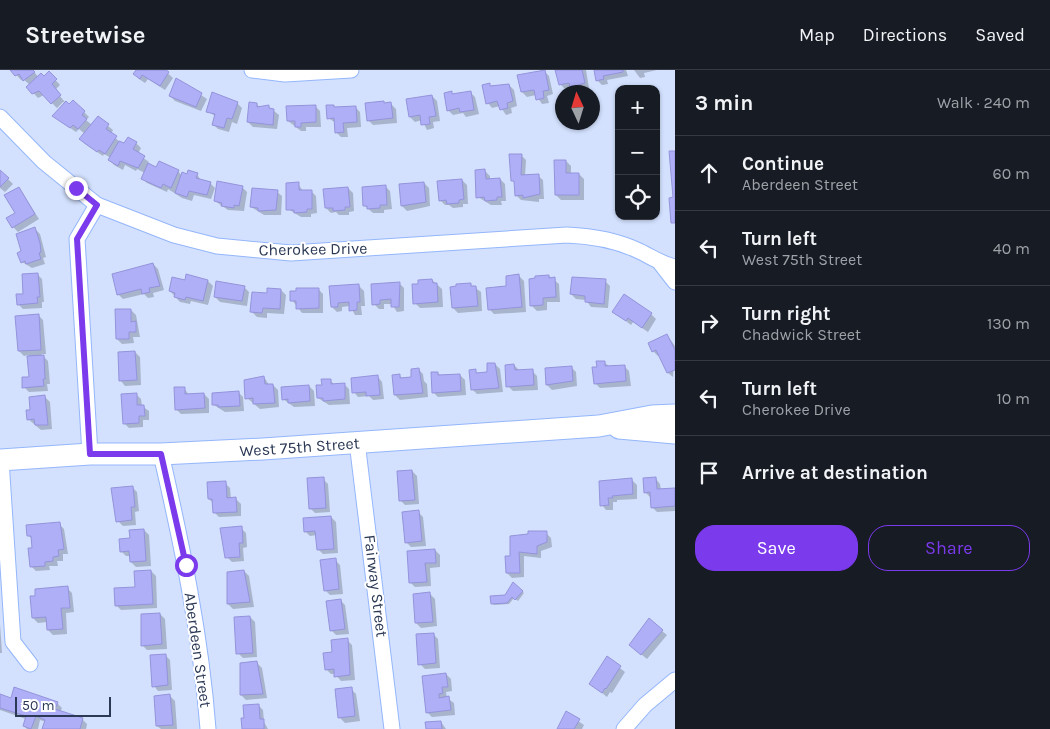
<!DOCTYPE html>
<html lang="en">
<head>
<meta charset="utf-8">
<style>
  :root { --surface:#171b24; --page:#20242c; --text:#f1f3f6; --muted:#9ea1a6; --line:#363941; --accent:#7c3aed }
  body { margin:0; font-family:Karla,sans-serif; background:var(--page); color:var(--text) }
  .controls { position:absolute; right:15px; top:15px; display:grid; overflow:hidden; border-radius:10px; box-shadow:0 1px 4px #0004 }
  .controls button { width:45px; height:45px; display:grid; place-items:center; padding:0; border:0; border-bottom:1px solid var(--line); background:var(--surface); color:var(--text); font:25px sans-serif }
  .compass { position:absolute; left:555px; top:15px; width:45px; height:45px; border-radius:50%; background:var(--surface); box-shadow:0 1px 4px #0004; rotate:356deg }
  .scale { position:absolute; left:15px; bottom:12px; width:96px; box-sizing:border-box; padding-left:5px; border:2px solid #2b3955; border-top:0; font-size:14px; line-height:18px; white-space:nowrap; color:#2b3955; -webkit-text-stroke:4px #fff; paint-order:stroke }
  .stop { position:absolute; width:15px; height:15px; margin:-11px; border:4px solid #7c3aed; border-radius:50%; background:#fff }
  .stop.end { background:#7c3aed; border-color:#fff; box-shadow:0 1px 5px #0008 }
  .list { margin:0; padding:0; list-style:none }
  h2 { display:flex; justify-content:space-between; align-items:center; height:65px; margin:0; padding:0 20px; font-size:21px }
  h2 small { font-size:16px; font-weight:400; color:var(--muted) }
  .list li { display:grid; grid-template-columns:32px 1fr auto; gap:15px; align-items:center; box-sizing:border-box; height:75px; padding:0 20px; border-top:1px solid var(--line) }
  .list b { display:block; font-size:19px; white-space:nowrap }
  .list p { margin:0; font-size:16px; white-space:nowrap; color:var(--muted) }
  .list em { font-size:16px; font-style:normal; color:var(--muted) }
  .actions { display:flex; gap:10px; padding:15px 20px }
  .actions a { flex:1; padding:11px 0; border:1px solid var(--accent); border-radius:20px; text-align:center; font-size:18px; color:var(--accent) }
  .actions .main { background:var(--accent); color:#fff }
  .icon { flex:none; width:28px; height:28px; fill:none; stroke:currentColor; stroke-width:2; stroke-linecap:round; stroke-linejoin:round }
  .map { position:relative; flex:none; width:675px; height:659px; overflow:hidden }
  header { display:flex; align-items:center; gap:30px; box-sizing:border-box; height:70px; padding:0 25px; background:var(--surface); border-bottom:1px solid var(--line) }
  header strong { font-size:24px }
  nav { display:flex; gap:28px; margin-inline-start:auto; font-size:18px }
  main { display:flex }
  aside { flex:1; background:var(--surface) }
  .map>svg:first-child { display:block }
  .shadow { fill:#0003 }
  .building { fill:#afaff8; stroke:#9493db }
  .lines { fill:none; stroke-linecap:round; stroke-linejoin:round }
  .street-casing { stroke:#94b6fb; stroke-width:17 }
  .secondary-casing { stroke:#94b6fb; stroke-width:23 }
  .street { stroke:#fff; stroke-width:15 }
  .secondary { stroke:#fff; stroke-width:21 }
  .route { stroke:#7c3aed; stroke-width:6 }
  .labels { text-anchor:middle; dominant-baseline:central; stroke-width:4; stroke-linejoin:round; paint-order:stroke }
  .street-label { font-size:16px; fill:#2b3955; stroke:#fff }
</style>
</head>
<body>
<header>
<strong>Streetwise</strong>
<nav><a>Map</a><a>Directions</a><a>Saved</a></nav>
</header>
<main>
<div class="map">
<svg width="675" height="659" viewBox="0 0 675 659">
  <rect width="100%" height="100%" fill="#d3e1fe"/>
  <!-- shadow -->
  <g class="shadow">
    <path d="M 12,0 L 33,0 L 38,7 L 44,7 L 49,3 L 60,15 L 55,20 L 64,31 L 69,36 L 73,32 L 84,42 L 89,47 L 86,50 L 92,55 L 98,48 L 113,60 L 111,64 L 121,73 L 136,73 L 141,78 L 138,84 L 149,92 L 147,94 L 157,98 L 178,101 L 182,106 L 197,104 L 201,111 L 210,113 L 215,118 L 211,129 L 194,125 L 192,131 L 182,128 L 168,119 L 167,122 L 147,113 L 142,108 L 145,103 L 137,99 L 136,101 L 125,95 L 123,100 L 114,95 L 110,90 L 111,88 L 104,84 L 103,86 L 85,74 L 80,69 L 85,64 L 79,59 L 76,62 L 53,46 L 65,33 L 63,32 L 57,38 L 44,25 L 38,28 L 28,17 L 30,15 L 23,9 L 21,10 Z"/>
    <path d="M 137,0 L 164,0 L 173,8 L 165,20 L 148,9 L 145,13 L 139,9 L 135,4 Z"/>
    <path d="M 557,0 L 586,0 L 589,18 L 582,20 L 583,22 L 574,22 L 572,18 L 565,19 L 560,14 Z"/>
    <path d="M 596,0 L 626,0 L 628,6 L 607,10 L 608,14 L 602,15 L 597,10 Z"/>
    <path d="M 634,0 L 657,0 L 644,3 L 645,7 L 640,8 Z"/>
    <path d="M 544,1 L 549,6 L 553,24 L 547,26 L 549,33 L 542,34 L 536,25 L 527,27 L 522,22 Z"/>
    <path d="M 177,9 L 207,29 L 201,41 L 175,31 L 170,26 Z"/>
    <path d="M 509,15 L 514,20 L 517,36 L 511,38 L 512,43 L 506,45 L 500,36 L 492,38 L 488,33 L 484,16 Z"/>
    <path d="M 470,22 L 475,27 L 479,44 L 466,47 L 463,43 L 453,45 L 448,40 L 451,23 L 454,25 Z"/>
    <path d="M 432,26 L 437,31 L 440,51 L 433,52 L 434,58 L 427,60 L 422,50 L 415,52 L 410,47 Z"/>
    <path d="M 237,33 L 242,38 L 237,54 L 232,52 L 229,62 L 218,59 L 213,54 L 216,47 L 208,41 Z"/>
    <path d="M 257,34 L 260,38 L 269,37 L 279,45 L 277,59 L 253,57 L 248,52 Z"/>
    <path d="M 391,34 L 396,39 L 397,53 L 373,55 L 368,50 Z"/>
    <path d="M 315,36 L 320,41 L 321,57 L 306,57 L 306,61 L 301,61 L 288,51 Z"/>
    <path d="M 334,36 L 336,38 L 355,37 L 360,42 L 361,57 L 347,58 L 348,67 L 341,67 L 336,62 L 336,53 L 328,48 Z"/>
    <path d="M 521,85 L 526,90 L 525,106 L 538,106 L 543,110 L 544,129 L 539,129 L 539,132 L 521,130 L 516,125 L 515,114 L 512,110 Z"/>
    <path d="M 566,91 L 571,96 L 571,104 L 579,104 L 584,109 L 584,130 L 561,130 L 556,125 Z"/>
    <path d="M 0,101 L 13,114 L 5,122 L 0,118 Z"/>
    <path d="M 485,101 L 490,106 L 490,110 L 500,109 L 505,114 L 506,131 L 501,131 L 502,135 L 491,135 L 478,127 Z"/>
    <path d="M 462,110 L 467,115 L 468,134 L 463,134 L 463,137 L 453,138 L 449,135 L 445,135 L 440,130 Z"/>
    <path d="M 424,113 L 429,118 L 430,136 L 407,141 L 402,136 L 401,115 Z"/>
    <path d="M 298,114 L 303,121 L 311,121 L 316,126 L 317,143 L 311,144 L 311,147 L 301,147 L 288,139 Z"/>
    <path d="M 385,116 L 390,121 L 392,139 L 384,140 L 384,143 L 373,143 L 364,135 Z"/>
    <path d="M 242,117 L 247,122 L 244,141 L 228,140 L 215,131 Z"/>
    <path d="M 19,118 L 39,149 L 18,162 L 13,157 Z"/>
    <path d="M 348,118 L 353,123 L 354,141 L 349,142 L 349,145 L 339,145 L 336,142 L 331,143 L 326,138 Z"/>
    <path d="M 277,122 L 282,126 L 281,145 L 264,145 L 251,137 Z"/>
    <path d="M 35,159 L 40,164 L 46,187 L 43,188 L 45,194 L 32,198 L 22,192 Z"/>
    <path d="M 153,194 L 158,199 L 164,220 L 153,223 L 154,227 L 148,228 L 144,224 L 123,229 L 118,224 Z"/>
    <path d="M 37,204 L 42,209 L 44,232 L 42,232 L 42,238 L 23,239 L 18,234 Z"/>
    <path d="M 519,206 L 524,211 L 526,242 L 494,244 L 489,239 Z"/>
    <path d="M 549,206 L 559,214 L 560,232 L 547,232 L 547,240 L 537,241 L 532,236 Z"/>
    <path d="M 432,210 L 442,219 L 443,237 L 420,238 L 415,233 L 419,215 Z"/>
    <path d="M 186,211 L 208,211 L 213,216 L 208,235 L 191,231 L 190,234 L 180,232 L 170,221 Z"/>
    <path d="M 605,211 L 610,216 L 608,238 L 591,237 L 586,230 L 576,229 L 571,224 Z"/>
    <path d="M 399,213 L 404,218 L 404,241 L 397,242 L 392,234 L 384,234 L 384,239 L 379,239 L 374,234 Z"/>
    <path d="M 470,214 L 481,222 L 482,241 L 458,243 L 453,238 Z"/>
    <path d="M 359,216 L 364,221 L 365,236 L 361,236 L 362,245 L 355,245 L 350,236 L 342,237 L 342,241 L 337,242 L 332,237 Z"/>
    <path d="M 244,217 L 249,222 L 247,236 L 220,232 L 215,227 Z"/>
    <path d="M 318,219 L 323,224 L 323,243 L 302,243 L 292,230 Z"/>
    <path d="M 281,220 L 286,225 L 284,244 L 267,243 L 267,248 L 257,247 L 252,242 L 268,224 Z"/>
    <path d="M 131,240 L 136,245 L 140,267 L 133,267 L 134,273 L 122,274 L 117,269 Z"/>
    <path d="M 614,242 L 651,244 L 656,249 L 648,262 L 633,252 L 631,255 Z"/>
    <path d="M 38,245 L 43,250 L 46,284 L 41,284 L 48,291 L 50,314 L 47,314 L 48,321 L 29,322 L 24,317 L 30,308 L 29,285 L 24,286 L 19,281 Z"/>
    <path d="M 667,265 L 675,276 L 673,307 L 668,303 L 660,285 L 658,286 L 653,281 L 650,273 Z"/>
    <path d="M 135,282 L 140,287 L 141,315 L 125,316 L 121,311 Z"/>
    <path d="M 604,292 L 610,297 L 624,296 L 629,301 L 631,316 L 600,318 L 595,313 L 598,298 Z"/>
    <path d="M 495,294 L 500,299 L 503,322 L 477,324 L 472,319 L 475,301 L 478,304 L 489,303 Z"/>
    <path d="M 514,295 L 519,300 L 532,301 L 537,306 L 538,320 L 513,321 L 508,316 Z"/>
    <path d="M 571,297 L 576,302 L 577,316 L 552,320 L 547,315 L 546,299 Z"/>
    <path d="M 418,299 L 423,304 L 424,311 L 427,314 L 428,327 L 400,330 L 395,325 L 399,305 L 403,309 L 413,308 Z"/>
    <path d="M 438,303 L 441,306 L 460,305 L 465,310 L 466,325 L 438,327 L 433,322 Z"/>
    <path d="M 264,307 L 269,315 L 273,315 L 278,320 L 279,337 L 260,339 L 247,328 Z"/>
    <path d="M 378,307 L 382,312 L 384,329 L 373,330 L 369,326 L 358,327 L 354,322 Z"/>
    <path d="M 330,310 L 335,315 L 344,314 L 349,319 L 350,334 L 329,335 L 318,328 L 323,316 Z"/>
    <path d="M 309,316 L 314,321 L 315,336 L 294,337 L 283,329 Z"/>
    <path d="M 184,318 L 189,325 L 204,324 L 209,329 L 209,343 L 181,344 L 176,339 Z"/>
    <path d="M 238,322 L 243,327 L 244,341 L 225,342 L 214,335 Z"/>
    <path d="M 136,324 L 141,329 L 142,336 L 149,341 L 149,350 L 143,350 L 143,357 L 129,358 L 124,353 Z"/>
    <path d="M 45,327 L 50,332 L 52,359 L 41,360 L 28,349 L 31,341 Z"/>
    <path d="M 412,401 L 417,406 L 419,434 L 405,435 L 400,430 Z"/>
    <path d="M 323,409 L 328,414 L 330,442 L 315,443 L 310,438 Z"/>
    <path d="M 656,409 L 660,414 L 661,420 L 675,419 L 675,441 L 657,442 L 652,437 L 650,427 L 645,422 Z"/>
    <path d="M 632,410 L 637,415 L 637,429 L 617,430 L 617,432 L 613,432 L 613,440 L 606,440 L 602,435 L 600,412 Z"/>
    <path d="M 225,413 L 230,418 L 231,429 L 236,429 L 241,434 L 241,446 L 219,447 L 214,442 L 213,433 L 209,429 Z"/>
    <path d="M 132,417 L 137,422 L 139,441 L 135,442 L 136,455 L 123,456 L 118,451 Z"/>
    <path d="M 418,442 L 423,447 L 426,476 L 411,477 L 406,472 Z"/>
    <path d="M 331,447 L 336,452 L 338,483 L 323,484 L 318,479 L 317,465 L 310,466 L 305,461 Z"/>
    <path d="M 59,454 L 64,459 L 68,484 L 63,484 L 63,491 L 57,491 L 58,496 L 49,496 L 50,500 L 36,501 L 31,496 L 33,470 L 28,465 Z"/>
    <path d="M 241,458 L 246,463 L 247,477 L 243,478 L 244,491 L 232,492 L 227,487 Z"/>
    <path d="M 144,460 L 149,465 L 151,496 L 136,497 L 131,492 L 131,486 L 126,486 L 121,481 L 131,469 Z"/>
    <path d="M 546,463 L 551,468 L 552,477 L 541,481 L 541,488 L 524,486 L 524,507 L 512,508 L 507,503 L 512,488 L 511,468 Z"/>
    <path d="M 435,480 L 440,485 L 440,497 L 430,498 L 431,516 L 415,517 L 410,512 Z"/>
    <path d="M 335,490 L 340,495 L 343,524 L 330,525 L 325,520 Z"/>
    <path d="M 151,501 L 156,506 L 157,538 L 121,540 L 116,535 Z"/>
    <path d="M 244,501 L 249,506 L 254,537 L 233,539 L 228,534 L 228,503 Z"/>
    <path d="M 513,514 L 524,523 L 518,531 L 514,528 L 509,534 L 494,535 L 492,533 L 505,526 Z"/>
    <path d="M 67,518 L 72,523 L 74,542 L 66,543 L 67,564 L 53,565 L 48,560 L 47,552 L 38,553 L 33,548 Z"/>
    <path d="M 430,524 L 435,529 L 437,556 L 421,558 L 416,553 Z"/>
    <path d="M 340,530 L 345,535 L 349,564 L 336,565 L 331,560 Z"/>
    <path d="M 160,544 L 165,549 L 167,579 L 147,580 L 142,575 Z"/>
    <path d="M 250,547 L 255,552 L 257,587 L 243,588 L 238,583 Z"/>
    <path d="M 0,554 L 2,583 L 0,583 Z"/>
    <path d="M 662,561 L 667,565 L 647,589 L 636,580 Z"/>
    <path d="M 433,564 L 438,569 L 440,598 L 425,599 L 420,594 Z"/>
    <path d="M 347,570 L 352,575 L 355,610 L 341,611 L 335,604 L 331,604 L 326,599 L 334,583 Z"/>
    <path d="M 165,585 L 170,590 L 172,620 L 158,621 L 154,616 Z"/>
    <path d="M 607,588 L 625,602 L 612,623 L 610,622 L 607,627 L 596,618 Z"/>
    <path d="M 257,593 L 262,598 L 267,628 L 246,630 L 241,625 Z"/>
    <path d="M 446,604 L 451,609 L 452,621 L 446,622 L 447,628 L 454,633 L 455,645 L 432,647 L 427,642 Z"/>
    <path d="M 351,619 L 356,624 L 360,651 L 345,653 L 340,648 Z"/>
    <path d="M 0,625 L 11,629 L 57,633 L 62,638 L 60,642 L 82,649 L 87,654 L 86,659 L 44,659 L 46,652 L 40,650 L 38,659 L 27,659 L 24,656 L 26,649 L 0,640 Z"/>
    <path d="M 170,626 L 175,631 L 177,659 L 161,659 L 157,656 Z"/>
    <path d="M 258,635 L 263,640 L 264,652 L 268,659 L 243,659 Z"/>
    <path d="M 566,643 L 584,655 L 582,659 L 558,659 Z"/>
    <path d="M 441,652 L 446,659 L 427,659 Z"/>
  </g>
  <!-- building -->
  <g class="building">
    <path d="M 10,0 L 33,0 L 35,2 L 23,11 L 19,4 L 15,6 Z"/>
    <path d="M 136,0 L 166,0 L 169,2 L 160,16 L 142,5 L 140,9 L 133,4 Z"/>
    <path d="M 545,0 L 549,20 L 543,21 L 544,28 L 536,30 L 534,20 L 521,22 L 517,5 Z"/>
    <path d="M 555,0 L 582,0 L 585,13 L 578,15 L 579,19 L 571,21 L 569,13 L 559,15 Z"/>
    <path d="M 594,0 L 623,0 L 623,2 L 603,6 L 604,9 L 596,11 Z"/>
    <path d="M 49,1 L 57,9 L 52,14 L 61,25 L 51,34 L 39,21 L 32,24 L 26,17 L 41,3 L 44,6 Z"/>
    <path d="M 176,8 L 202,23 L 196,37 L 169,26 Z"/>
    <path d="M 490,13 L 490,16 L 509,14 L 513,31 L 507,33 L 508,38 L 500,40 L 497,31 L 486,34 L 482,15 Z"/>
    <path d="M 452,21 L 452,24 L 471,21 L 474,40 L 460,42 L 459,38 L 447,41 L 444,23 Z"/>
    <path d="M 212,22 L 238,32 L 232,49 L 227,48 L 224,58 L 212,55 L 215,44 L 206,42 Z"/>
    <path d="M 432,25 L 436,46 L 429,47 L 430,54 L 421,55 L 420,45 L 409,47 L 406,29 Z"/>
    <path d="M 73,30 L 85,41 L 82,45 L 87,49 L 78,59 L 73,55 L 70,58 L 52,46 L 66,31 L 69,34 Z"/>
    <path d="M 384,31 L 384,33 L 391,32 L 393,48 L 367,51 L 365,33 Z"/>
    <path d="M 249,32 L 257,33 L 257,37 L 269,35 L 269,38 L 274,39 L 273,55 L 247,52 Z"/>
    <path d="M 316,35 L 316,52 L 301,53 L 301,57 L 295,57 L 295,51 L 287,51 L 286,36 Z"/>
    <path d="M 326,35 L 334,35 L 334,37 L 356,36 L 357,52 L 343,53 L 344,62 L 335,63 L 334,48 L 327,49 Z"/>
    <path d="M 98,46 L 109,54 L 106,59 L 117,66 L 105,84 L 99,80 L 97,82 L 79,69 Z"/>
    <path d="M 128,67 L 137,72 L 133,79 L 145,86 L 138,98 L 120,91 L 118,96 L 108,90 L 119,71 L 124,73 Z"/>
    <path d="M 669,81 L 675,81 L 675,153 L 671,153 L 669,128 L 673,127 Z"/>
    <path d="M 509,84 L 522,84 L 521,105 L 539,104 L 540,124 L 523,128 L 523,125 L 515,126 L 514,111 L 511,111 Z"/>
    <path d="M 554,90 L 566,90 L 566,103 L 579,103 L 579,125 L 555,125 Z"/>
    <path d="M 159,91 L 179,100 L 171,118 L 163,114 L 161,118 L 141,109 L 148,93 L 156,97 Z"/>
    <path d="M 485,99 L 486,109 L 500,108 L 502,127 L 497,127 L 497,130 L 485,131 L 484,127 L 476,128 L 475,100 Z"/>
    <path d="M 0,100 L 9,108 L 0,117 Z"/>
    <path d="M 188,100 L 198,103 L 196,108 L 211,112 L 207,125 L 189,121 L 187,127 L 175,123 L 182,102 L 187,104 Z"/>
    <path d="M 462,109 L 464,129 L 459,130 L 459,133 L 447,134 L 446,130 L 439,131 L 437,111 Z"/>
    <path d="M 217,111 L 243,116 L 239,136 L 234,135 L 234,138 L 221,136 L 222,133 L 214,131 Z"/>
    <path d="M 299,112 L 299,120 L 312,120 L 312,139 L 307,139 L 307,142 L 294,143 L 294,140 L 286,140 L 286,113 Z"/>
    <path d="M 424,112 L 426,132 L 401,136 L 399,114 Z"/>
    <path d="M 386,115 L 387,135 L 380,135 L 380,138 L 367,139 L 367,136 L 363,136 L 362,117 Z"/>
    <path d="M 19,117 L 35,144 L 12,158 L 6,148 L 15,143 L 4,125 Z"/>
    <path d="M 348,117 L 350,137 L 345,137 L 345,140 L 333,141 L 333,138 L 325,138 L 323,119 Z"/>
    <path d="M 252,118 L 278,120 L 276,140 L 258,141 L 258,138 L 250,137 Z"/>
    <path d="M 35,157 L 40,173 L 41,182 L 39,183 L 41,189 L 26,194 L 25,191 L 21,193 L 17,183 L 21,181 L 16,164 Z"/>
    <path d="M 153,193 L 160,216 L 149,218 L 150,222 L 142,224 L 141,219 L 117,225 L 112,204 Z"/>
    <path d="M 38,203 L 40,227 L 37,227 L 38,233 L 17,235 L 16,224 L 23,224 L 22,204 Z"/>
    <path d="M 186,204 L 208,210 L 203,231 L 186,227 L 185,230 L 174,227 L 175,223 L 169,221 L 172,207 L 185,210 Z"/>
    <path d="M 519,204 L 522,237 L 488,240 L 486,218 L 506,216 L 506,206 Z"/>
    <path d="M 549,205 L 549,208 L 555,207 L 556,227 L 543,228 L 543,235 L 530,236 L 529,209 L 535,208 L 535,206 Z"/>
    <path d="M 572,207 L 606,209 L 604,234 L 585,232 L 585,226 L 570,224 Z"/>
    <path d="M 432,209 L 433,213 L 437,213 L 438,232 L 413,234 L 412,214 L 418,214 L 418,210 Z"/>
    <path d="M 216,211 L 245,216 L 242,231 L 214,227 Z"/>
    <path d="M 400,212 L 399,237 L 391,237 L 391,229 L 380,230 L 380,234 L 372,235 L 371,214 Z"/>
    <path d="M 471,213 L 471,216 L 476,216 L 478,236 L 452,238 L 450,217 L 456,216 L 456,214 Z"/>
    <path d="M 359,214 L 360,232 L 357,232 L 357,240 L 349,241 L 349,232 L 338,233 L 338,237 L 331,237 L 329,216 Z"/>
    <path d="M 267,218 L 281,219 L 280,239 L 263,238 L 262,243 L 250,242 L 252,222 L 267,223 Z"/>
    <path d="M 296,218 L 319,218 L 319,238 L 296,239 L 296,231 L 290,231 L 290,221 L 296,221 Z"/>
    <path d="M 624,224 L 652,243 L 642,258 L 628,248 L 626,251 L 612,242 Z"/>
    <path d="M 115,239 L 131,239 L 131,252 L 136,251 L 136,262 L 129,262 L 129,269 L 116,269 Z"/>
    <path d="M 39,244 L 41,280 L 18,281 L 15,246 Z"/>
    <path d="M 667,264 L 675,280 L 675,300 L 667,303 L 656,280 L 652,282 L 648,273 Z"/>
    <path d="M 135,281 L 137,310 L 119,311 L 118,282 Z"/>
    <path d="M 44,285 L 45,309 L 43,309 L 44,316 L 22,318 L 22,307 L 29,307 L 27,286 Z"/>
    <path d="M 596,291 L 605,291 L 605,296 L 625,295 L 626,311 L 594,314 L 592,297 L 597,297 Z"/>
    <path d="M 487,293 L 495,293 L 499,318 L 471,320 L 469,300 L 476,299 L 476,303 L 487,302 Z"/>
    <path d="M 514,294 L 515,300 L 533,299 L 534,315 L 506,317 L 505,295 Z"/>
    <path d="M 572,296 L 573,311 L 546,315 L 545,298 Z"/>
    <path d="M 419,298 L 423,323 L 394,325 L 392,305 L 400,304 L 400,308 L 411,307 L 411,299 Z"/>
    <path d="M 431,302 L 438,302 L 438,305 L 460,304 L 461,321 L 432,323 Z"/>
    <path d="M 378,305 L 380,325 L 366,326 L 366,322 L 352,323 L 351,308 Z"/>
    <path d="M 264,306 L 265,314 L 273,314 L 275,333 L 253,334 L 253,328 L 245,329 L 244,310 Z"/>
    <path d="M 321,309 L 331,309 L 331,314 L 345,313 L 345,329 L 323,331 L 323,328 L 317,328 L 316,315 L 322,315 Z"/>
    <path d="M 309,315 L 310,331 L 288,333 L 288,329 L 282,330 L 281,317 Z"/>
    <path d="M 174,317 L 185,317 L 185,324 L 204,323 L 205,338 L 175,340 Z"/>
    <path d="M 239,321 L 240,336 L 218,337 L 218,335 L 212,335 L 212,323 Z"/>
    <path d="M 137,323 L 137,335 L 144,335 L 145,346 L 139,346 L 139,353 L 123,354 L 121,324 Z"/>
    <path d="M 45,325 L 48,355 L 35,355 L 34,349 L 27,350 L 26,340 L 30,340 L 29,327 Z"/>
    <path d="M 412,400 L 415,430 L 399,431 L 397,401 Z"/>
    <path d="M 324,407 L 326,438 L 309,439 L 307,408 Z"/>
    <path d="M 656,407 L 657,419 L 675,418 L 675,436 L 651,438 L 650,422 L 644,423 L 643,408 Z"/>
    <path d="M 632,408 L 633,424 L 612,426 L 613,428 L 608,428 L 609,435 L 600,436 L 599,411 Z"/>
    <path d="M 226,411 L 227,428 L 236,427 L 237,442 L 213,443 L 212,429 L 208,429 L 207,412 Z"/>
    <path d="M 133,416 L 135,437 L 131,437 L 132,450 L 116,452 L 111,418 Z"/>
    <path d="M 419,440 L 422,471 L 405,473 L 402,442 Z"/>
    <path d="M 331,446 L 334,479 L 317,480 L 315,461 L 304,462 L 303,448 Z"/>
    <path d="M 60,452 L 64,479 L 58,480 L 59,486 L 53,487 L 53,491 L 45,492 L 45,496 L 30,497 L 28,478 L 32,478 L 31,466 L 27,466 L 26,455 Z"/>
    <path d="M 242,456 L 243,473 L 239,473 L 240,487 L 225,488 L 220,458 Z"/>
    <path d="M 144,459 L 146,491 L 130,492 L 129,481 L 120,482 L 119,469 L 130,468 L 129,460 Z"/>
    <path d="M 528,461 L 547,461 L 547,472 L 537,476 L 537,484 L 519,482 L 520,503 L 506,503 L 505,486 L 510,486 L 510,466 L 528,464 Z"/>
    <path d="M 435,479 L 436,493 L 425,493 L 427,512 L 409,513 L 407,481 Z"/>
    <path d="M 336,488 L 339,519 L 324,521 L 320,490 Z"/>
    <path d="M 151,500 L 153,534 L 115,536 L 114,518 L 135,517 L 134,501 Z"/>
    <path d="M 244,500 L 250,532 L 227,534 L 227,502 Z"/>
    <path d="M 513,512 L 523,521 L 515,530 L 512,527 L 507,533 L 491,534 L 490,526 L 505,525 Z"/>
    <path d="M 68,516 L 70,538 L 61,538 L 63,559 L 47,560 L 46,547 L 32,548 L 30,526 L 35,526 L 35,519 Z"/>
    <path d="M 430,522 L 433,552 L 415,553 L 413,524 Z"/>
    <path d="M 341,529 L 345,559 L 330,561 L 326,531 Z"/>
    <path d="M 160,543 L 162,574 L 141,576 L 141,544 Z"/>
    <path d="M 250,546 L 253,583 L 236,584 L 234,547 Z"/>
    <path d="M 649,548 L 663,560 L 641,585 L 629,575 Z"/>
    <path d="M 434,563 L 436,593 L 418,595 L 416,564 Z"/>
    <path d="M 348,568 L 350,605 L 334,607 L 334,599 L 325,600 L 323,583 L 332,582 L 331,570 Z"/>
    <path d="M 166,584 L 168,615 L 152,617 L 150,585 Z"/>
    <path d="M 607,586 L 621,596 L 606,619 L 605,618 L 602,623 L 589,614 Z"/>
    <path d="M 257,591 L 263,624 L 240,625 L 240,593 Z"/>
    <path d="M 446,603 L 448,617 L 442,617 L 443,623 L 439,624 L 439,628 L 449,626 L 451,640 L 426,643 L 422,606 Z"/>
    <path d="M 14,617 L 58,632 L 55,639 L 83,648 L 80,659 L 42,659 L 45,650 L 36,646 L 31,659 L 23,656 L 26,646 L 0,638 L 0,624 L 11,628 Z"/>
    <path d="M 352,617 L 355,646 L 338,648 L 335,619 Z"/>
    <path d="M 170,624 L 173,655 L 156,656 L 154,626 Z"/>
    <path d="M 259,634 L 260,649 L 264,649 L 264,659 L 242,659 L 241,648 L 244,648 L 243,635 Z"/>
    <path d="M 566,641 L 580,649 L 574,659 L 557,659 Z"/>
    <path d="M 441,651 L 442,659 L 426,659 L 425,652 Z"/>
  </g>
  <g class="lines">
    <!-- street casing -->
    <g class="street-casing">
      <g id="street">
        <path d="M 252,0 L 285,4 L 351,0"/>
        <path d="M 0,47 L 44,92 L 97,135 L 174,165 L 217,176 L 291,183 L 567,165 C 592,166 616,170 639,181 C 652,187 661,194 675,197"/>
        <path d="M 661,194 L 675,212"/>
        <path d="M 357,372 L 392,659"/>
        <path d="M 90,384 L 77,169 L 97,135"/>
        <path d="M 161,384 C 182,475 201,566 208,659"/>
        <path d="M 1,390 L 13,572 L 30,594"/>
        <path d="M 624,659 L 645,635 L 675,610"/>
      </g>
    </g>
    <!-- secondary casing -->
    <g class="secondary-casing">
      <g id="secondary">
        <path d="M 619,358 L 675,363"/>
        <path id="s1" d="M 0,390 L 90,384 L 161,384 L 263,379 L 599,356 L 652,346 L 675,345"/>
      </g>
    </g>
    <!-- street -->
    <use href="#street" class="street"/>
    <!-- secondary -->
    <use href="#secondary" class="secondary"/>
  </g>
  <g class="lines">
    <!-- route -->
    <path class="route" d="M 76,118 L 97,135 L 77,169 L 90,384 L 161,384 L 186,495"/>
  </g>
  <g class="labels">
    <!-- street labels -->
    <g class="street-label">
      <text transform="translate(313 179) rotate(-1)">Cherokee Drive</text>
      <text stroke="none"><textPath href="#s1" startOffset="300">West 75th Street</textPath></text>
      <text transform="translate(376 516) rotate(83)">Fairway Street</text>
      <text transform="translate(198 580) rotate(82)">Aberdeen Street</text>
    </g>
  </g>
</svg>
<div class="controls">
<button>+</button>
<button>−</button>
<button><svg class="icon" aria-label="locate" viewBox="0 0 24 24"><circle cx="12" cy="12" r="6"/><path d="M12 2v4M12 18v4M2 12h4M18 12h4"/></svg></button>
</div>
<svg class="compass" viewBox="-18 -18 36 36"><path d="M0-13l5 13h-10z" fill="#e53935"/><path d="M0 13l5-13h-10z" fill="#9ea1a6"/></svg>
<div class="scale">50 m</div>
<div class="stop" style="left:186px;top:495px"></div>
<div class="stop end" style="left:76px;top:118px"></div>
</div>
<aside>
<h2>3 min<small>Walk · 240 m</small></h2>
<ul class="list">
<li><svg class="icon" aria-label="ahead" viewBox="0 0 24 24"><path d="M12 20V5M6 11l6-6 6 6"/></svg><div><b>Continue</b><p>Aberdeen Street</p></div><em>60 m</em></li>
<li><svg class="icon" aria-label="left" viewBox="0 0 24 24"><path d="M17 20v-9H6M10 6l-5 5 5 5"/></svg><div><b>Turn left</b><p>West 75th Street</p></div><em>40 m</em></li>
<li><svg class="icon" aria-label="right" viewBox="0 0 24 24"><path d="M7 20v-9h11M14 6l5 5-5 5"/></svg><div><b>Turn right</b><p>Chadwick Street</p></div><em>130 m</em></li>
<li><svg class="icon" aria-label="left" viewBox="0 0 24 24"><path d="M17 20v-9H6M10 6l-5 5 5 5"/></svg><div><b>Turn left</b><p>Cherokee Drive</p></div><em>10 m</em></li>
<li><svg class="icon" aria-label="arrive" viewBox="0 0 24 24"><path d="M6 21V4h12l-3 4 3 4H6"/></svg><div><b>Arrive at destination</b></div></li>
</ul>
<div class="actions"><a class="main">Save</a><a>Share</a></div>
</aside>
</main>
</body>
</html>
